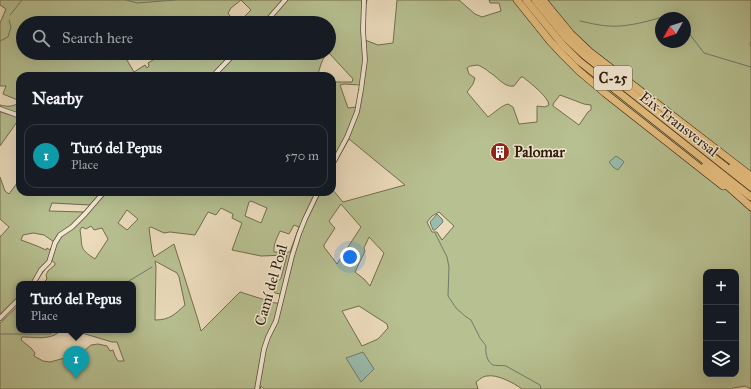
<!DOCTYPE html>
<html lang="en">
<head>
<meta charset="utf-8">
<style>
  :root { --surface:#171b24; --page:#20242c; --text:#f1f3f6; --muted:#9ea1a6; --line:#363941; --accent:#8c9099 }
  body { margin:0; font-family:"IM FELL Great Primer",serif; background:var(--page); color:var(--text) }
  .controls { position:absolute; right:12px; bottom:12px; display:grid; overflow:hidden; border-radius:8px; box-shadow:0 4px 16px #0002 }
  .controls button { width:36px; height:36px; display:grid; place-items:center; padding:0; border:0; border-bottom:1px solid var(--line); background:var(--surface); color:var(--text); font:20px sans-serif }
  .compass { position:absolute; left:655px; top:12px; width:36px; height:36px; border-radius:50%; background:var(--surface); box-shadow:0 4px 16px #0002; rotate:231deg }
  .you { position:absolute; left:350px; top:257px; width:14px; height:14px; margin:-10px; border:3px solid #fff; border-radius:50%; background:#1a73e8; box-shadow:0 0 0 6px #1a73e833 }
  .badge { display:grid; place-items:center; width:26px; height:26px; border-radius:50%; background:var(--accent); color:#fff; font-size:13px; font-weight:700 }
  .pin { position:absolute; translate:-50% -33px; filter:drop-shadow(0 1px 2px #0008) }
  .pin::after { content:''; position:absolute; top:21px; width:14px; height:12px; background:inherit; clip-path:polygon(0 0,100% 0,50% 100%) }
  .popup { position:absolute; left:16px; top:281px; width:120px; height:52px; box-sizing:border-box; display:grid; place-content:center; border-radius:8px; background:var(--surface); filter:drop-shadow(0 1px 3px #0005); font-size:13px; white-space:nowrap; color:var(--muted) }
  .popup b { font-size:15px; color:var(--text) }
  .popup::after { content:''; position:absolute; left:50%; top:100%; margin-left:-8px; border:8px solid transparent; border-top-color:var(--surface) }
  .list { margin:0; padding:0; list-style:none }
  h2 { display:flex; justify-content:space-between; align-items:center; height:52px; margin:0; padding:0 16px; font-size:17px }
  h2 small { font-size:13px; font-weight:400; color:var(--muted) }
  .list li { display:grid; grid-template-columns:26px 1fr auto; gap:12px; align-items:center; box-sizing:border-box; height:64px; margin:0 8px 8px; padding:0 8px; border:1px solid var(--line); border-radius:12px }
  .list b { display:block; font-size:15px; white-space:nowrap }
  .list p { margin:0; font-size:13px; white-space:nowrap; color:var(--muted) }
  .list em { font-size:13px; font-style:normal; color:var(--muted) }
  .icon { flex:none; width:22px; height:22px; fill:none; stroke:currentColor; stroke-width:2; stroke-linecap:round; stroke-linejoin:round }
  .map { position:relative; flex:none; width:751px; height:389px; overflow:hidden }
  .search { position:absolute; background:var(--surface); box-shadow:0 4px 16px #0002; left:16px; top:16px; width:320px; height:44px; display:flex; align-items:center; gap:10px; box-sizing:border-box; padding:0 14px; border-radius:22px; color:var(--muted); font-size:15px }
  .panel { position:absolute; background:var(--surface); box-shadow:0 4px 16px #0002; left:16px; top:72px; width:320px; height:124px; border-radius:12px }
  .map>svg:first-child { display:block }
  .green { fill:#b7c091; stroke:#726d4c; fill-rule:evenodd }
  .water { fill:#99bbac; stroke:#6e7b6a }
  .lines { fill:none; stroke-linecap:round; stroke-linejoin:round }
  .stream { stroke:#6e7b6a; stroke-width:1 }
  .minor-casing { stroke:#5c4a35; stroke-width:5.5 }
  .trunk-casing { stroke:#2d1a08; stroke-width:8 }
  .motorway-casing { stroke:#2d1a08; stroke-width:8 }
  .minor { stroke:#f2e8d3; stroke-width:4 }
  .trunk { stroke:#e6be7e; stroke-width:7 }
  .motorway { stroke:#e6be7e; stroke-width:7 }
  .labels { text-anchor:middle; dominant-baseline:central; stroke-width:3; stroke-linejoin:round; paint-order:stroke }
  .shield { fill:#f2e8d3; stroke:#685845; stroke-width:1 }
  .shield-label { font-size:14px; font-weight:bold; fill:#2d1a08 }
  .street-label { font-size:15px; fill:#2d1a08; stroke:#f2e8d3 }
  .poi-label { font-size:15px; font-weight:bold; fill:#2d1a08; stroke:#f2e8d3; text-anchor:start }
</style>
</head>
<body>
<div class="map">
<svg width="751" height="389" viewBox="0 0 751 389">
  <rect width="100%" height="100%" fill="#ebdbbc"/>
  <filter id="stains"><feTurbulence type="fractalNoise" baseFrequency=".005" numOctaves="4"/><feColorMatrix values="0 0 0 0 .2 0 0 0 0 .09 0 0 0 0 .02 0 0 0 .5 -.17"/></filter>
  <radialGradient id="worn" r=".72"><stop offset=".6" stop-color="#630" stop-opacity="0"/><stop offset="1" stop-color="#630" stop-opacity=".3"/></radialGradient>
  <!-- green -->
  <g class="green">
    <path d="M 0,0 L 367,0 C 363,12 364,27 365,40 L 378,45 L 393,43 L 397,0 L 459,0 L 475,14 L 482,17 L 501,11 L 499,3 L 490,3 L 489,0 L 751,0 L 751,42 L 750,43 L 751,47 L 751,389 L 745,386 L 733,388 L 732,389 L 522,389 C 514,383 497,374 487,376 C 483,376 479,380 476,382 L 478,389 L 264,389 L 261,386 L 260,389 L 0,389 L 0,323 L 19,305 L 19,330 L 61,330 C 52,341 34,337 22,337 L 21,340 L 31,348 L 35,353 L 34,356 L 43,361 L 50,362 L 76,355 L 84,351 L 91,345 L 98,344 L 107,346 L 110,351 L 113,350 L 115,356 L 118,361 L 124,361 L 117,342 L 112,342 L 82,333 L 80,330 L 133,330 L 133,284 L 42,284 L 47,279 L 46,275 L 48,271 L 55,265 L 55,263 L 51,260 L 35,284 L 19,284 L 19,302 L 9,310 L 0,321 L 0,236 L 1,236 L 9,227 L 0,219 L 0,177 L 5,191 L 9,194 L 20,179 L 20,192 L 332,192 L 332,189 L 343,202 L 405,185 L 349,139 L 332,169 L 332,82 L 352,82 L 353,79 L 329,53 L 329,23 L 23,23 L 23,53 L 127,53 L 124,55 L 134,72 L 145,65 L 147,68 L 149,66 L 148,63 L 158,57 L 158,53 L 328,53 C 321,60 321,65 318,74 L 320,76 L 20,76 L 20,101 L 3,94 L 6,86 L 0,86 L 0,23 L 6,9 L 0,5 ZM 241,0 L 251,10 L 239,22 L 236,20 L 232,19 L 228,13 L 231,8 ZM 661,18 L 685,18 L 685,42 L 661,42 ZM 478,65 C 482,67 486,69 489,72 C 497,76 504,88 514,86 L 521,77 L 523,77 C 530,83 548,96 549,105 L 545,107 L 537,106 L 537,122 L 519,124 L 513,107 L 508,104 C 502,105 494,113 488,117 L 467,92 L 473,84 L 475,78 L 469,74 L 467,68 L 470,66 ZM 344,84 L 360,85 L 357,107 L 348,108 L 340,85 ZM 560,95 L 584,104 L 591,105 L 591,110 L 588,112 L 579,125 L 553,106 L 553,104 ZM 251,201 L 267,208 L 261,223 L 245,216 L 249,202 ZM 52,203 L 90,205 L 84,212 L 49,211 ZM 341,204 L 361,227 L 337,264 L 324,247 L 324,245 L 335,228 L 332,225 L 329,221 ZM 221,208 L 233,214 L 232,218 L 242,223 L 232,250 L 261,256 L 287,255 L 281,278 L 277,283 L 274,291 L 275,293 L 280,294 L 279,303 L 275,303 L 240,292 L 201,331 L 198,320 L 174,244 L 154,257 L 152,251 L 149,228 L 151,227 L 164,233 L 170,232 L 195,235 L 208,212 L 216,215 ZM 127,210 L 138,219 L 127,230 L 118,223 ZM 439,212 L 454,226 L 442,240 L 437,232 L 432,232 L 427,222 L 432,216 ZM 294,225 L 299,227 L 290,252 L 274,252 C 273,245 277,238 280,231 L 289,234 ZM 91,226 L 94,230 L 102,228 L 108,239 L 95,259 C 78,248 83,247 80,230 L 82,227 L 86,229 ZM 33,233 L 44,235 L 54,242 L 50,250 L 47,248 L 46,250 L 37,246 L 21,240 L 23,235 ZM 369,237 L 384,253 L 370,286 L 364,279 L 355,272 L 365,251 L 364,248 ZM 155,261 L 177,273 L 179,277 L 185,305 C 175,314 170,320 155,320 L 156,267 ZM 706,272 L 736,272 L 736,374 L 706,374 ZM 359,306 L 387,324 L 388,328 L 378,339 L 362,346 L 342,311 Z"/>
    <path d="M 20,102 L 20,123 L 17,122 L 0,146 L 0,105 C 8,107 13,107 20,102 Z"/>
  </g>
  <!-- water -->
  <g class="water">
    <path d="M 616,156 L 622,160 L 624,162 L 618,170 L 613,167 L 609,162 Z"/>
    <path d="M 437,214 L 442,219 L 443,222 L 435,230 L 433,230 L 430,222 Z"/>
    <path d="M 363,352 L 374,369 L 361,382 L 346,358 Z"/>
  </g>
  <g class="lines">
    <!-- stream -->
    <g class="stream">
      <path d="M 126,0 L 137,3 L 175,0"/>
      <path d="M 366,1 L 367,0"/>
      <path d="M 10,15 L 22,0"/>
      <path d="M 580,21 C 593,24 606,27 620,26 C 636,25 656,19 672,14 L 678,18"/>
      <path d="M 685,28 L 704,53 L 751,67"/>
      <path d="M 0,41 L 8,37 L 11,27 L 9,20"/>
      <path d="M 435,233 L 447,257 L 449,267 L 448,296 L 456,308 L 465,316 L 471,320 L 480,338 L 486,346 C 485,352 487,362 493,365 C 496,366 502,365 506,366 L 540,385 L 541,389"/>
      <path d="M 124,284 L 152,267"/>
      <path d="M 0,334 L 50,334 L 56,330"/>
    </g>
    <!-- minor casing -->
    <g class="minor-casing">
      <g id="minor">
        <path d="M 265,23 L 285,0"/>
        <path d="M 213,76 L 235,53"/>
        <path d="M 0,109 L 20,116"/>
        <path d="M 332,165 L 347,137 L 357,112 L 361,90 L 365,60 L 363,30 L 364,0"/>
        <path d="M 33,284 L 41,270 L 49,262 L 55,243 L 60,235 L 72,227 L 85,214 L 104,192"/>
        <path d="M 0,318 L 19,299"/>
        <path d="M 257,389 L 264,349 L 268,337 L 276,321 L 292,256 L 299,234 L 305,219 L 318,192"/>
      </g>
    </g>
    <!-- trunk casing -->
    <g class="trunk-casing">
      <g id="trunk">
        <path d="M 517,0 L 550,41 L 564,56 L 579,71 L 605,93 L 723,186"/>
        <path d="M 543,0 L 571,34 L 590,52 L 751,176"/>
      </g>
    </g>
    <!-- motorway casing -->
    <g class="motorway-casing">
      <g id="motorway">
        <path d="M 526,0 L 562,44 L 579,61 L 751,197"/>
        <path d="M 535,0 L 567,39 L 584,55 L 751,187"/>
        <path d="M 705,166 L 751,207"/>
        <path d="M 732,167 L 751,179"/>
      </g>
    </g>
    <!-- minor -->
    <use href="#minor" class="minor"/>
    <!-- trunk -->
    <use href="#trunk" class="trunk"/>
    <!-- motorway -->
    <use href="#motorway" class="motorway"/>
  </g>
  <!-- icons -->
  <defs>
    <g id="building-disc" transform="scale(1)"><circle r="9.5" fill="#8f2418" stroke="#f2e8d3"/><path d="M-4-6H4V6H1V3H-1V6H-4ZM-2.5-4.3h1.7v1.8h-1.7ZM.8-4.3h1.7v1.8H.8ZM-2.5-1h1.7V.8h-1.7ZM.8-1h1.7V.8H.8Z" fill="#fff"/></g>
  </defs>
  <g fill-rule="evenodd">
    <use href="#building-disc" x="500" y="152"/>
  </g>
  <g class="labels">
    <!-- shield labels -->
    <rect class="shield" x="594" y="66" width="38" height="24" rx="3"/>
    <g class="shield-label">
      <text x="613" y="78">C-25</text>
    </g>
    <!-- street labels -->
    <g class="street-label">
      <text transform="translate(679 124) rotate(38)">Eix Transversal</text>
      <text transform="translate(271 285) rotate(-74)">Camí del Poal</text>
    </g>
    <!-- poi labels -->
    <g class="poi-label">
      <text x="514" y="152">Palomar</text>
    </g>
  </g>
  <rect width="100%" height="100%" filter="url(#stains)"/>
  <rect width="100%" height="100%" fill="url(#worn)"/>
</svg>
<div class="controls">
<button>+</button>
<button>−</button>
<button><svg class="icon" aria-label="layers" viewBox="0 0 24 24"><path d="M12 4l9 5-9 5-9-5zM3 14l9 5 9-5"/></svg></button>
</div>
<svg class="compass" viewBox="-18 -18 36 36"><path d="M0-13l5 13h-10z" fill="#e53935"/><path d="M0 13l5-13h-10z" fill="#9ea1a6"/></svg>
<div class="you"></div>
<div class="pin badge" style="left:76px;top:379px;background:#0f9aa8">1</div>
<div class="popup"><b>Turó del Pepus</b>Place</div>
<div class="search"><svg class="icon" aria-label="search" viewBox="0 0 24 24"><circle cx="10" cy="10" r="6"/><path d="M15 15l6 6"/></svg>Search here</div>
<section class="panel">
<h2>Nearby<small></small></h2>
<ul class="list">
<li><span class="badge" style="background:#0f9aa8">1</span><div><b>Turó del Pepus</b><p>Place</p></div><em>570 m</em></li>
</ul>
</section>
</div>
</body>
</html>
